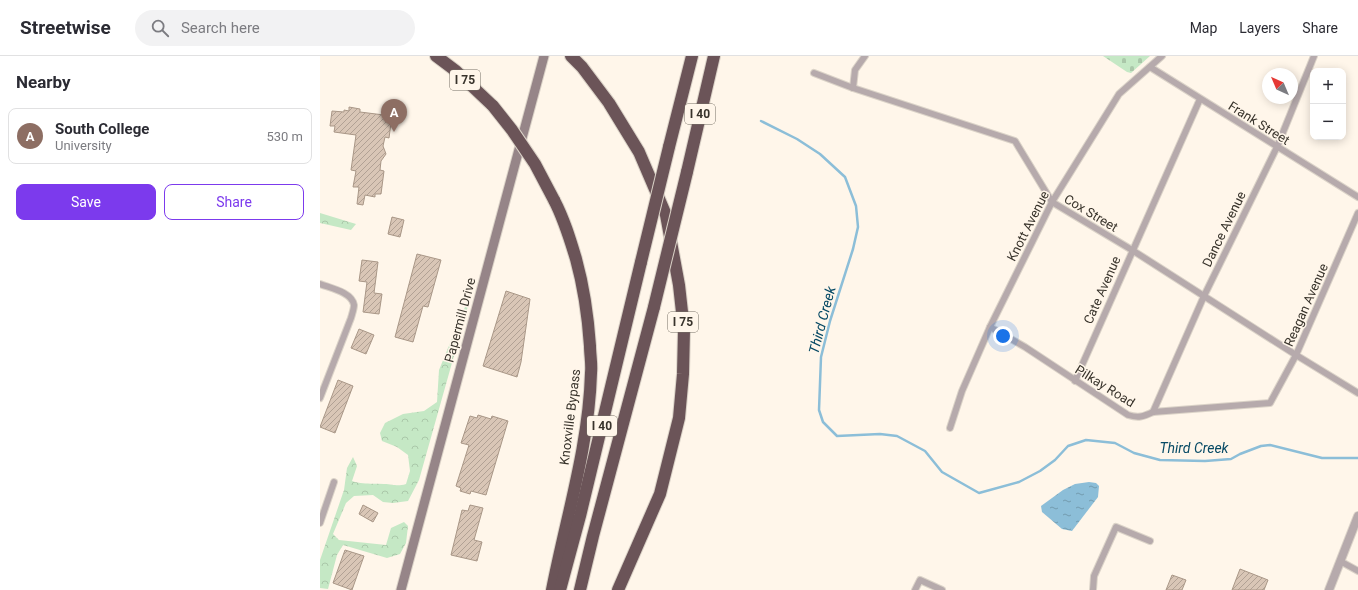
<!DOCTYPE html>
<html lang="en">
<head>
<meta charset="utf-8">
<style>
  :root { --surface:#fff; --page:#f2f2f3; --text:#2b2b33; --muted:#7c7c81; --line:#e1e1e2; --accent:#7c3aed }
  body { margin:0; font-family:Roboto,sans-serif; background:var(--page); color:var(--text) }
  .controls { position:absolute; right:12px; top:12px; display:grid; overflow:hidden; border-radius:8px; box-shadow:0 2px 10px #0003 }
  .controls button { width:36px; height:36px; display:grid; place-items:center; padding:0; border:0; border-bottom:1px solid var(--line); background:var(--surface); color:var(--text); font:20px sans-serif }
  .compass { position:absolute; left:942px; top:12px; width:36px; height:36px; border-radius:50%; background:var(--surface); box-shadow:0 2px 10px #0003; rotate:316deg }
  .you { position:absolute; left:683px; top:280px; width:14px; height:14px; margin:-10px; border:3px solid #fff; border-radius:50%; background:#1a73e8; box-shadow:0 0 0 6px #1a73e833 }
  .badge { display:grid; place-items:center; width:26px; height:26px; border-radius:50%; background:var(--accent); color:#fff; font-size:13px; font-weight:700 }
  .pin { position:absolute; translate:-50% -33px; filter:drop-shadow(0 1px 2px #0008) }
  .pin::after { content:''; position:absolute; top:21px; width:14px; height:12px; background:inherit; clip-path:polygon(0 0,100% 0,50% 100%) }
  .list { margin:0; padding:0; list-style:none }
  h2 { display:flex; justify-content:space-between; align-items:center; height:52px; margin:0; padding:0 16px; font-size:17px }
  h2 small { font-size:13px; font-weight:400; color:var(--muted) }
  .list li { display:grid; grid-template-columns:26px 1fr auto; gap:12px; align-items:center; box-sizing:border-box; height:56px; margin:0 8px 8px; padding:0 8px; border:1px solid var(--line); border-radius:8px }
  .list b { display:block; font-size:15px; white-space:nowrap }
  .list p { margin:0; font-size:13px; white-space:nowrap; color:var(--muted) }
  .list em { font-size:13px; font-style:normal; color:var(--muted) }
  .actions { display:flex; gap:8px; padding:12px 16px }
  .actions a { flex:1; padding:9px 0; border:1px solid var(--accent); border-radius:8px; text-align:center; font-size:14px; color:var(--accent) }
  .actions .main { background:var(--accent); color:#fff }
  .icon { flex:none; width:22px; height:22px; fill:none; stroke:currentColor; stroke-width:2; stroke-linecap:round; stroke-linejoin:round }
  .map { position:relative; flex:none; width:1038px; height:534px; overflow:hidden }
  header { display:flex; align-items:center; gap:24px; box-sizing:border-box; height:56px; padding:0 20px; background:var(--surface); border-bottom:1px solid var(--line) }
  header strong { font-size:19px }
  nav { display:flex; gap:22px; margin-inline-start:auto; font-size:14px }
  .search { width:280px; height:36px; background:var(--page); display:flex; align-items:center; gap:10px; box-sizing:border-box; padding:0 14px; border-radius:22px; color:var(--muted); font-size:15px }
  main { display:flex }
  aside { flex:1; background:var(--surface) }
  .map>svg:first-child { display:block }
  .forest { fill:url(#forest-crowns) }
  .cemetery { fill:url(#cemetery-stones) }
  .water { fill:url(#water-ripples) }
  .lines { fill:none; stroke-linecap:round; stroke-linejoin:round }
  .stream { stroke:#8cbed8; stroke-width:2.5 }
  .building { fill:url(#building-hatch); stroke:#a99787 }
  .minor-casing { stroke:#dbd3c8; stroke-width:8 }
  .tertiary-casing { stroke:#dbd3c8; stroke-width:10 }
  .secondary-casing { stroke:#dbd3c8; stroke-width:11 }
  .motorway-casing { stroke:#dbd3c8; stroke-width:14 }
  .minor { stroke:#b6aaac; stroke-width:6 }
  .tertiary { stroke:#b6aaac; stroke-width:8 }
  .secondary { stroke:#968588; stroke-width:9 }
  .motorway { stroke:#6b5458; stroke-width:12 }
  .motorway-bridge-casing { stroke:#dbd3c8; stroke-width:14; stroke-linecap:butt }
  .motorway-bridge { stroke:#6b5458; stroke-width:12 }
  .labels { text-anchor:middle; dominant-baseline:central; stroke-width:3; stroke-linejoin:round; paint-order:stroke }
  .shield { fill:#fff6ea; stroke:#746e64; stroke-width:1 }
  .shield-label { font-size:12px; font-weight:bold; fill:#38332b }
  .street-label { font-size:13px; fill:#38332b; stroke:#fff6ea }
  .water-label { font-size:14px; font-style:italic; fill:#074a65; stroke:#fff6ea }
</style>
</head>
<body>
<header>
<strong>Streetwise</strong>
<div class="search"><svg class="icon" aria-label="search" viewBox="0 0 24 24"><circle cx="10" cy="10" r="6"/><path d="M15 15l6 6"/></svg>Search here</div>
<nav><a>Map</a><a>Layers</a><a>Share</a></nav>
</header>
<main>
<aside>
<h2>Nearby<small></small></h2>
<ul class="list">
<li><span class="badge" style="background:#8d6e63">A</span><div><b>South College</b><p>University</p></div><em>530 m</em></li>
</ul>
<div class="actions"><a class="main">Save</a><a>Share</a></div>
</aside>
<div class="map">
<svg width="1038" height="534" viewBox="0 0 1038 534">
  <defs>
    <pattern id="forest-crowns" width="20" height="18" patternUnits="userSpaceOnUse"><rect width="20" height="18" fill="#c5e8c5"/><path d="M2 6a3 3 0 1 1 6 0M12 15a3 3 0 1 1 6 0" fill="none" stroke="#aac7a9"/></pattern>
    <pattern id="cemetery-stones" width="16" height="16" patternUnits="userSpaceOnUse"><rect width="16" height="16" fill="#c5e8c5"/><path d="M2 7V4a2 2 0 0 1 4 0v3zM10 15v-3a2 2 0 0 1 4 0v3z" fill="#aac7a9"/></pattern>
    <pattern id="water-ripples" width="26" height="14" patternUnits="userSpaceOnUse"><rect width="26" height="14" fill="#8cbed8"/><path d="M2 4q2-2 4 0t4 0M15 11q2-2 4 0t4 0" fill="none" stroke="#739baf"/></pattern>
    <pattern id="building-hatch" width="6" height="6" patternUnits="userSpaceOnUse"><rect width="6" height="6" fill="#d9c6b6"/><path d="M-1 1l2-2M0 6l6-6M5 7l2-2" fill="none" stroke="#b1a194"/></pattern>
  </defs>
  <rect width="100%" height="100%" fill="#fff6ea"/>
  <!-- forest -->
  <g class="forest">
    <path d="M 0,157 L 36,168 L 31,174 L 0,167 Z"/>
    <path d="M 147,246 L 148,250 L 99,424 L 88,445 L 73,447 L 63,446 L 53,439 L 34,440 L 26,447 L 13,478 L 19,484 L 66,489 L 71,472 L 84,466 L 88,470 L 86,487 L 80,498 L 67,502 L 23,489 L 17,499 L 8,533 L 0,532 L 0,504 L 24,434 L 27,412 L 33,401 L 37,410 L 32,425 C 44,429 52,427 64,428 C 74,428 76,431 86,428 L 90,415 L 88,399 L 77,391 L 62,385 L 60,377 L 65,367 L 83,358 L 104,355 L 117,346 L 119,314 Z"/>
  </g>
  <!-- cemetery -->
  <path class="cemetery" d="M 783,0 L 830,0 L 811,17 L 807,16 Z"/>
  <!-- water -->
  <path class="water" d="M 769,426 L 776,427 L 779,430 L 778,441 L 752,475 L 742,473 L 722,456 L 721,450 L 743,434 L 755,428 Z"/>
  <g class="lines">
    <!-- stream -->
    <path class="stream" d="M 441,65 L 477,83 L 500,98 L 525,121 L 536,150 L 538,171 L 533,193 L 510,265 L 501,301 L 499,354 L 503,366 L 517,380 L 560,378 L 577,380 L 605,395 L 622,416 L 659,437 L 699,426 L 720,415 L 735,404 L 748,390 L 766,384 L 795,387 L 814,397 L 840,404 L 885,405 L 911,403 L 920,398 L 941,390 L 950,389 L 1002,402 L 1038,402"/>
  </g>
  <!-- building -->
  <g class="building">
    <path d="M 29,51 L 40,53 L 40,56 L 72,60 L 69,82 L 65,81 L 63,90 L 66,98 L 61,105 L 60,114 L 64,115 L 61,138 L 55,138 L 55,141 L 45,139 L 43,149 L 37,148 L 39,131 L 33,131 L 36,115 L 31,114 L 36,79 L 14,76 L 15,70 L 10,70 L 12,55 L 24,56 L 24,54 L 29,55 Z"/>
    <path d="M 72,161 L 84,164 L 80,181 L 68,178 Z"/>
    <path d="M 97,198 L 121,204 L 108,251 L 103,250 L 93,286 L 75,281 Z"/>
    <path d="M 42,204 L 58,206 L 54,237 L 62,238 L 59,258 L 43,256 L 47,226 L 39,225 Z"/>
    <path d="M 186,235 L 210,243 L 201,306 L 197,321 L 163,310 Z"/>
    <path d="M 39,273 L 54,279 L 46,298 L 31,292 Z"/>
    <path d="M 18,324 L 33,330 L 15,377 L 0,371 Z"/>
    <path d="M 158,359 L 171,363 L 172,360 L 188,365 L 166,439 L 151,435 L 150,438 L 140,435 L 141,432 L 136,430 L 149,389 L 141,387 L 150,360 L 157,362 Z"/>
    <path d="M 43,449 L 58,457 L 53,466 L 39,458 Z"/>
    <path d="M 150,449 L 163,452 L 154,484 L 162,486 L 157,505 L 131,499 L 142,454 L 148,455 Z"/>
    <path d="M 25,494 L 44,500 L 32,534 L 13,527 Z"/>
    <path d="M 920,513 L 948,524 L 944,534 L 912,534 Z"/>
    <path d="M 852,519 L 866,524 L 862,534 L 846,534 Z"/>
  </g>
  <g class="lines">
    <!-- minor casing -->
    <g class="minor-casing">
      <g id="minor">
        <path d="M 830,11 L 1038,141"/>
        <path d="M 494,17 L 533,32 L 695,85 L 732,146 L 812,194 L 976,299 L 1038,337"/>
        <path d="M 533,32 L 535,14 L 545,0"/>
        <path d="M 0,228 C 10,232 32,236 34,249 C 34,253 32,258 31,262 L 0,342"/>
        <path d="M 670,271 L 705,291 L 808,359 C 818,362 823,361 833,356 L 950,347 L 976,299 L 1038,157"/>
        <path d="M 755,325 L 880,43"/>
        <path d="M 833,356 L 884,240 L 957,91 L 994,0"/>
        <path d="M 630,372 L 642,335 L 670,271 L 732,146 L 799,38 L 842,0"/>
        <path d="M 0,467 L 14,426"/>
        <path d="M 1020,505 L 1038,515"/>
        <path d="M 595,534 L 600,524 L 622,534"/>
        <path d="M 773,534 L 774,520 L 796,471 L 830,485"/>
      </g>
    </g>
    <!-- tertiary casing -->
    <g class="tertiary-casing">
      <path id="tertiary" d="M 1009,534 L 1038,460"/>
    </g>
    <!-- secondary casing -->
    <g class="secondary-casing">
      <path id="secondary" d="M 81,534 L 224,0"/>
    </g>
    <!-- motorway casing -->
    <g class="motorway-casing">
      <g id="motorway">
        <path d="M 116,0 L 136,15 L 173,50"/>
        <path d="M 251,0 L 262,11 L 289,47 L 319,96 L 346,159 L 359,229 L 364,274 L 363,318 L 359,362 L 340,438 L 298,534"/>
        <path d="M 349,91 L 372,0"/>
        <path d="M 367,116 L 394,0"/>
        <path d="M 232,534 C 246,462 269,390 271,317 C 272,308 270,299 270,290 C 268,260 264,232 256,203 C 250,183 244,163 234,144"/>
        <path d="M 240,534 L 260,460 L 321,206"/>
        <path d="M 260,534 L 273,480 L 334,251"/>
      </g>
    </g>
    <!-- minor -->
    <use href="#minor" class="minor"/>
    <!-- tertiary -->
    <use href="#tertiary" class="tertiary"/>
    <!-- secondary -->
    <use href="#secondary" class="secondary"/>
    <!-- motorway -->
    <use href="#motorway" class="motorway"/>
    <!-- motorway-bridge casing -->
    <g class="motorway-bridge-casing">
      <g id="motorway-bridge">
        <path d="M 173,50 L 192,74 L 215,108 L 234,144"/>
        <path d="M 321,206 L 349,91"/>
        <path d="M 334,251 L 367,116"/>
      </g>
    </g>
    <!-- motorway-bridge -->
    <use href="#motorway-bridge" class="motorway-bridge"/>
  </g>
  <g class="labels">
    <!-- shield labels -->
    <g class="shield">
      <rect x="130" y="14" width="30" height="20" rx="3"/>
      <rect x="365" y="48" width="30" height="20" rx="3"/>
      <rect x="348" y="256" width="30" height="20" rx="3"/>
      <rect x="267" y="360" width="30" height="20" rx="3"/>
    </g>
    <g class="shield-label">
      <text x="145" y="24">I 75</text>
      <text x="380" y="58">I 40</text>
      <text x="363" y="266">I 75</text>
      <text x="282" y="370">I 40</text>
    </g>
    <!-- street labels -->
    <g class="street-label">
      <text transform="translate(939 67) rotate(32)">Frank Street</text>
      <text transform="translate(771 157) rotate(31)">Cox Street</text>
      <text transform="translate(708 170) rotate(-63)">Knott Avenue</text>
      <text transform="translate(904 173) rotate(-64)">Dance Avenue</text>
      <text transform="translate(782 234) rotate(-66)">Cate Avenue</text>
      <text transform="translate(986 249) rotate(-66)">Reagan Avenue</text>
      <text transform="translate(140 264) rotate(-75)">Papermill Drive</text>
      <text transform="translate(785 330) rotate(32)">Pilkay Road</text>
      <text transform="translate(250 361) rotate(-83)">Knoxville Bypass</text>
    </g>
    <!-- water labels -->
    <g class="water-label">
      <text transform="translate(502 264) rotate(-75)">Third Creek</text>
      <text x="874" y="392">Third Creek</text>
    </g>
  </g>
</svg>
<div class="controls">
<button>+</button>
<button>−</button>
</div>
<svg class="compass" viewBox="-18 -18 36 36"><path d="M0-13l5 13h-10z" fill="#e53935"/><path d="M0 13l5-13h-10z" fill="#7c7c81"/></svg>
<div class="you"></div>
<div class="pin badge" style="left:74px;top:76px;background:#8d6e63">A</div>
</div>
</main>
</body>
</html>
